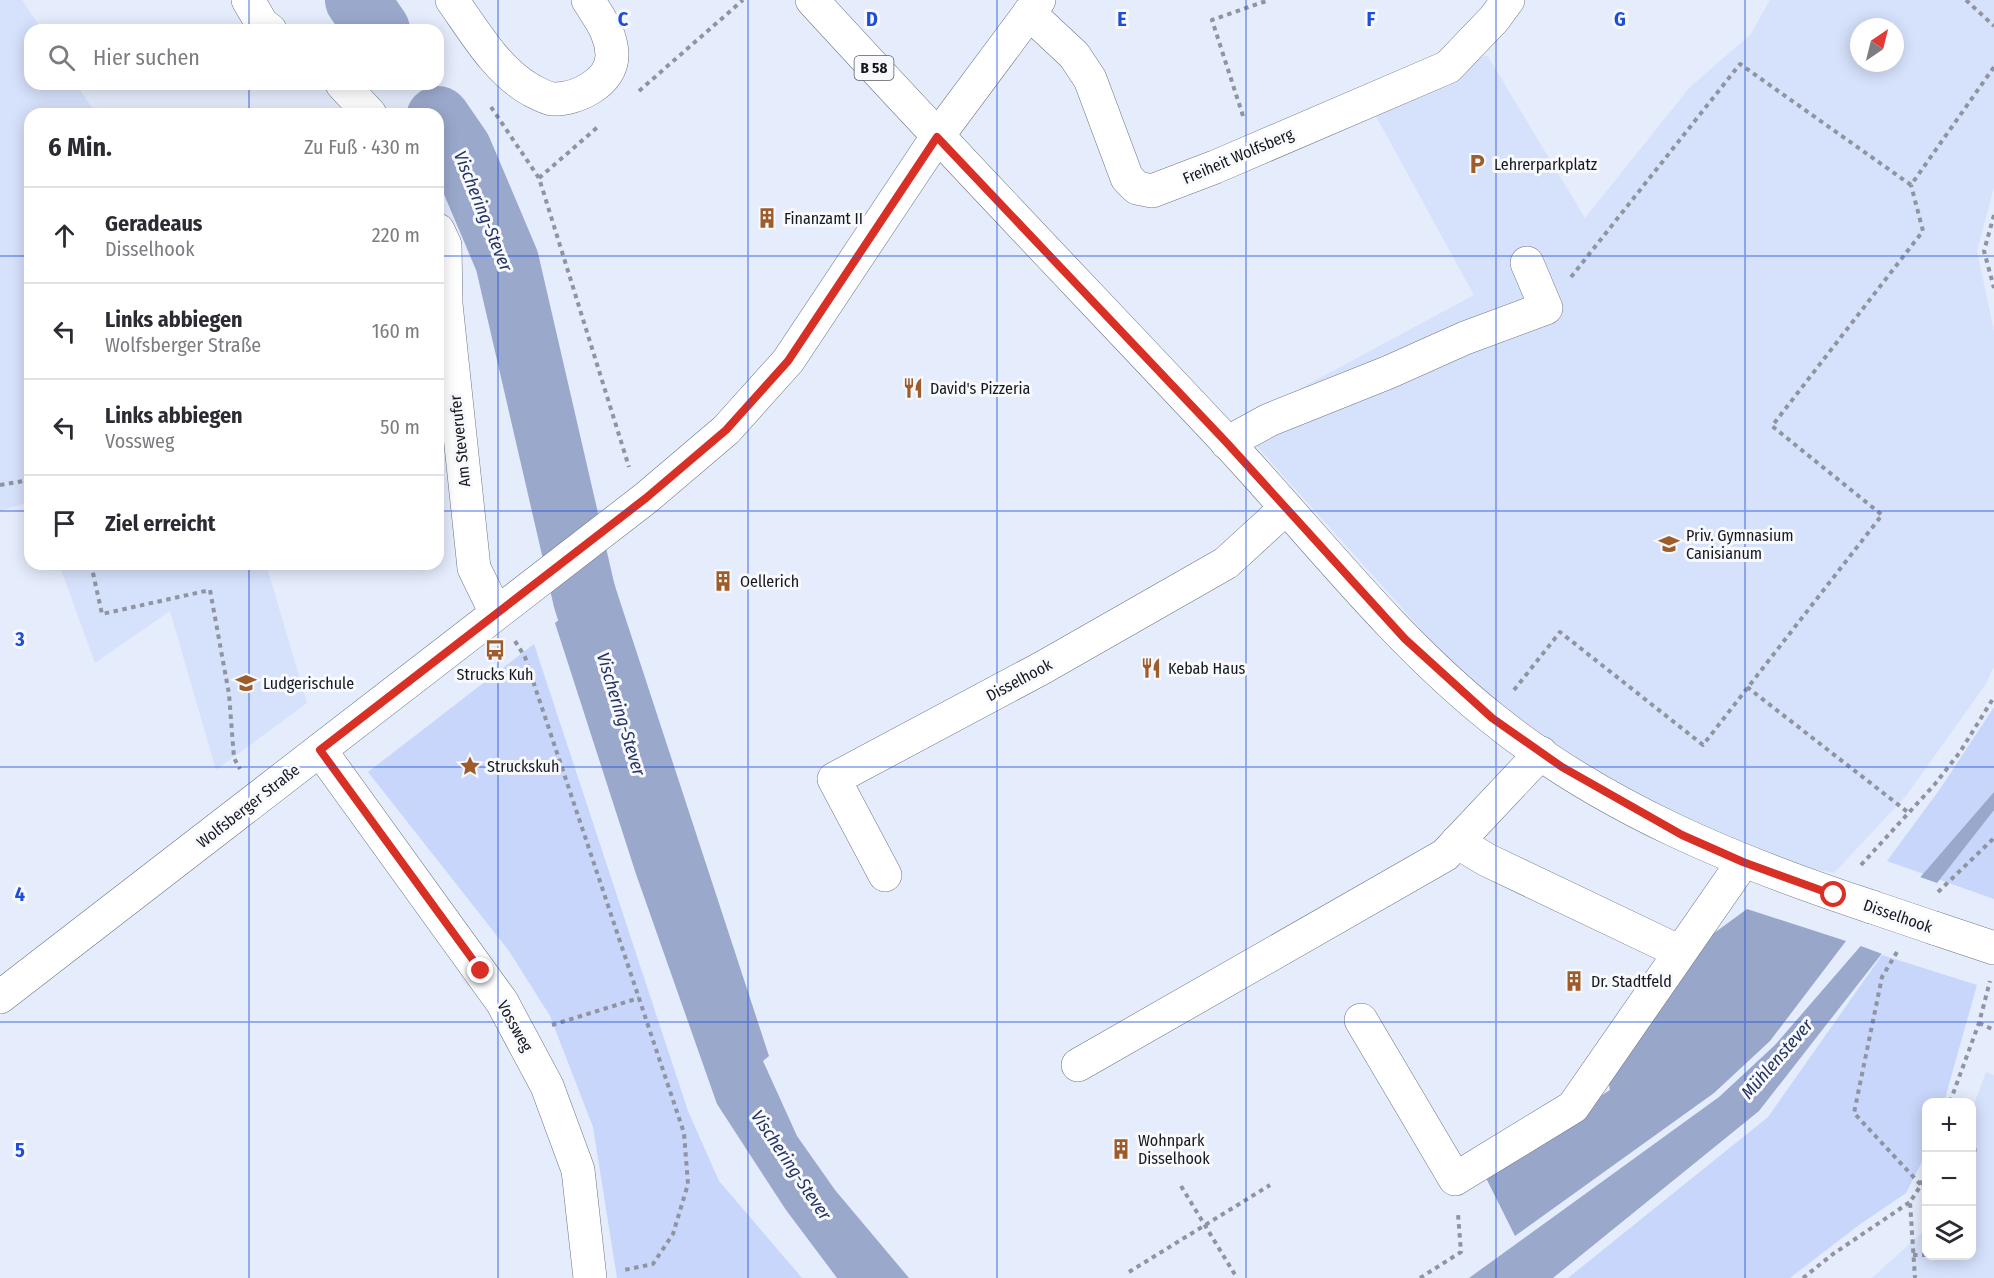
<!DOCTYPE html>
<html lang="de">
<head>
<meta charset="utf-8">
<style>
  :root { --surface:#fff; --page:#f7f7f7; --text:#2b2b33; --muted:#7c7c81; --line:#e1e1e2 }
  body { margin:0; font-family:"Fira Sans Condensed",sans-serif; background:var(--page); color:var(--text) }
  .controls { position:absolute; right:18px; bottom:18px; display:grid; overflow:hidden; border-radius:12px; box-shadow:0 3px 15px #0003 }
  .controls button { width:54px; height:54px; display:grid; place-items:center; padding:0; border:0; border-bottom:2px solid var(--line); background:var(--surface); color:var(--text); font:30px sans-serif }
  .compass { position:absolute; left:1850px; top:18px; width:54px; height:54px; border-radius:50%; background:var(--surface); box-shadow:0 3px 15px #0003; rotate:35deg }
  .stop { position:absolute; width:18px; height:18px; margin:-14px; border:4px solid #d93025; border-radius:50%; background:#fff }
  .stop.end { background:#d93025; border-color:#fff; box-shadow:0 2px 6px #0008 }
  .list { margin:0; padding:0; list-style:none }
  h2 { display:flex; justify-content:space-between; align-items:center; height:78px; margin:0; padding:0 24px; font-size:26px }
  h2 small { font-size:20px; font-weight:400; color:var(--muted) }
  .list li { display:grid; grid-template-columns:39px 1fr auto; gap:18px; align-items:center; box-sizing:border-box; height:96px; padding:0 24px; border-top:2px solid var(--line) }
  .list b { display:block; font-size:22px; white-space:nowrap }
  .list p { margin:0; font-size:20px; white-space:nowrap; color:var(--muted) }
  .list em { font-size:20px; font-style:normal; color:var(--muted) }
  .icon { flex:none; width:33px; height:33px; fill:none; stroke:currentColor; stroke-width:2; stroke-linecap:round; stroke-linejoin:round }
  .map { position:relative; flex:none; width:1994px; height:1278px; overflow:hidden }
  .search { position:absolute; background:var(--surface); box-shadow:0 3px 15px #0003; left:24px; top:24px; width:420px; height:66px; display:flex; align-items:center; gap:15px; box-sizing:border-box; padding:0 21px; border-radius:18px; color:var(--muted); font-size:22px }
  .panel { position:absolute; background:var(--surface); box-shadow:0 3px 15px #0003; left:24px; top:108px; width:420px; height:462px; border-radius:18px }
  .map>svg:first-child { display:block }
  .built { fill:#d6e1fb; fill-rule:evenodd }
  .green { fill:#c7d6fa }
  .forest { fill:#98a6ca }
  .water { fill:#9aa8cc }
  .pier { fill:#e5ecfc }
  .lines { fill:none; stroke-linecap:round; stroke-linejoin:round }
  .river { stroke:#9aa8cc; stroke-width:64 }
  .minor-casing { stroke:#6d7485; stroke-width:34 }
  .major-casing { stroke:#6d7485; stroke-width:34 }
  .path { stroke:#8f94a0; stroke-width:4; stroke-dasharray:4.5 4.5; stroke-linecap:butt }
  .minor { stroke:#fff; stroke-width:33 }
  .major { stroke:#fff; stroke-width:33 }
  .major-bridge-casing { stroke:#6d7485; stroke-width:34; stroke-linecap:butt }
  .major-bridge { stroke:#fff; stroke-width:33 }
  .route { stroke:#d93025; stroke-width:8 }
  .grid { fill:none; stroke:#1d4ed8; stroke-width:1.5; stroke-opacity:0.55 }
  .labels { text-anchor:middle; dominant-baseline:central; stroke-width:6; stroke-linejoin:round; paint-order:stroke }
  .shield { fill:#f8f9fd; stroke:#5a5c62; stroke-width:1.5 }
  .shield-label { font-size:15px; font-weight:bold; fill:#16181f }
  .street-label { font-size:16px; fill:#16181f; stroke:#f8f9fd }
  .poi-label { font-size:16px; fill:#16181f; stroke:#f8f9fd; text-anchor:start }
  .water-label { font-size:18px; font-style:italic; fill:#243362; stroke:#f8f9fd }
  .grid-label { font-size:20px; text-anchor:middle; font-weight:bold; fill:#1d4ed8; stroke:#f8f9fd; stroke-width:6; stroke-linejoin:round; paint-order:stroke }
</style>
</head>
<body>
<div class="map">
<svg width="1994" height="1278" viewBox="0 0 1994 1278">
  <rect width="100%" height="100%" fill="#e5ecfc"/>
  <!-- built -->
  <g class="built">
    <path d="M 0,0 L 22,0 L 42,30 L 30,30 L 30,84 L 76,84 L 96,114 L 30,114 L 30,502 L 0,511 Z"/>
    <path d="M 1770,0 L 1994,0 L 1994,187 L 1977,251 L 1994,331 L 1994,666 L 1986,684 L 1906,796 L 1834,873 L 1783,863 L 1623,795 L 1490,706 L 1236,423 L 1474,295 L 1372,109 L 1487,55 L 1585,218 L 1690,87 L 1750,35 ZM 1859,27 L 1895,27 L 1895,63 L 1859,63 Z"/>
    <path d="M 59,564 L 266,564 L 307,703 L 216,770 L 170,611 L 95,663 Z"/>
    <path d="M 1986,1072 L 1994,1075 L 1994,1278 L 1872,1278 L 1926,1229 L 1926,1256 L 1972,1256 L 1972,1110 Z"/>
  </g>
  <!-- green -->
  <g class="green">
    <path d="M 534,644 L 688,1111 L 719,1181 L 802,1278 L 617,1278 L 593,1127 L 550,1016 L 509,951 L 368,772 Z"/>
    <path d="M 1994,707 L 1994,899 L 1887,861 L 1940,789 Z"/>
    <path d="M 1882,955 L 1977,985 L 1944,1102 L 1926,1102 L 1926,1154 L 1906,1193 L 1859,1225 L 1790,1278 L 1568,1278 L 1768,1117 Z"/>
  </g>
  <!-- forest -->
  <path class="forest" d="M 1747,909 L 1846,941 L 1770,1041 L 1714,1093 L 1515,1236 L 1482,1170 L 1610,1090 L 1606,1069 L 1680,958 Z"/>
  <!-- water -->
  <g class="water">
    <path d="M 612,577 L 769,1056 L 763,1061 L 797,1136 L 835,1190 L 909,1278 L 837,1278 L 786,1210 L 717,1104 L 636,874 L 555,623 Z"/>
    <path d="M 1994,792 L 1994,810 L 1759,1111 L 1553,1278 L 1469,1278 L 1719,1097 L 1775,1045 Z"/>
  </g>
  <!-- pier -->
  <path class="pier" d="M 1917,876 L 1940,884 L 1885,955 L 1858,945 Z"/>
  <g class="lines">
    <!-- river -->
    <g class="river">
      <path d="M 357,0 L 378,30"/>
      <path d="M 438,118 L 460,150 L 507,261 L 585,599 L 611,683"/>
    </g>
    <!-- minor casing -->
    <g class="minor-casing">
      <g id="minor">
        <path d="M 248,0 L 262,24 L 270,30"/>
        <path d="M 452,0 C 474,31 497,71 531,90 C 537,93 546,98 552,99 C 577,100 613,82 612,54 C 611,32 599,18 588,0"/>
        <path d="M 1029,13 L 1074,55 L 1090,79 L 1127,178 L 1137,188 L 1152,191 L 1215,167 L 1448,67 L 1494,19 L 1508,0"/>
        <path d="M 342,84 L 370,114"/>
        <path d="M 937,137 L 1039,0"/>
        <path d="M 438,230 L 445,245 L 446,304 L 474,568 L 496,613"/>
        <path d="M 1227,443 L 1269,420 L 1389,372 L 1465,338 L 1546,308 L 1527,263"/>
        <path d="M 320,750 L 502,1002 L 547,1086 L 578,1170 L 590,1278"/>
        <path d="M 1457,842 L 1487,860 L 1680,952"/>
        <path d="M 885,875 L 834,779 L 1042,668 L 1226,563 L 1286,508"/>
        <path d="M 1361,1020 L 1455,1179 L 1573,1107 L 1743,862"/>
        <path d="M 1078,1065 L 1445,855 L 1541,753"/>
      </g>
    </g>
    <!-- major casing -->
    <g class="major-casing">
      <g id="major">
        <path d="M 812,0 C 948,149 1088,294 1226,441 C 1313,534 1392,638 1492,718 C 1603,808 1738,863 1872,907"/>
        <path d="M 1934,928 L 1994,948"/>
        <path d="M 0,997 L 646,498 L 726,430 L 788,361 L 937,137"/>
      </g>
    </g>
    <!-- path -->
    <g class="path">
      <path d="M 1966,0 L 1994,26"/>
      <path d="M 639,91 L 743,0"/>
      <path d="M 491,107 L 539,178 L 629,467"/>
      <path d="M 1243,116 L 1212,20 L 1269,0"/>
      <path d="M 539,178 L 600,125"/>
      <path d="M 1994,215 L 1984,251 L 1994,288"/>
      <path d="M 1571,277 L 1740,64 L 1911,185 L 1994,67"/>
      <path d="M 0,485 L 30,480"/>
      <path d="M 91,564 L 102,614 L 210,590 L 229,694 L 234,758 L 240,769"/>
      <path d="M 515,641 L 525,657 L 684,1133 L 688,1184 L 673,1234 L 653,1264 L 624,1270"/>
      <path d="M 1747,687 L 1909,813"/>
      <path d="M 1514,690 L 1560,632 L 1703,745 L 1882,515 L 1772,426 L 1923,231 L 1911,185"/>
      <path d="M 1861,865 L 1935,784 L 1960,752 L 1994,697"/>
      <path d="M 1938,892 L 1994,838"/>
      <path d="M 1897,952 L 1882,977 L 1854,1113 L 1921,1185 L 1910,1202 L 1915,1278"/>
      <path d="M 1979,1023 L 1994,1030"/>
      <path d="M 552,1025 L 639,998"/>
      <path d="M 1950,1102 L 1979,1023 L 1990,981"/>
      <path d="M 1972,1150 L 1980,1150"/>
      <path d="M 1921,1185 L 1926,1170"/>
      <path d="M 1181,1186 L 1237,1278"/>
      <path d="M 1913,1255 L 1926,1255"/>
      <path d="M 1129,1272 L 1270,1185"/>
      <path d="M 1420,1278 L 1461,1252 L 1458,1214"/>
      <path d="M 1803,1278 L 1833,1254 L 1910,1202"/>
    </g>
    <!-- minor -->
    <use href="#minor" class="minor"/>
    <!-- major -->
    <use href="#major" class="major"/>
    <!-- major-bridge casing -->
    <g class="major-bridge-casing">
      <path id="major-bridge" d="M 1872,907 L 1934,928"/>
    </g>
    <!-- major-bridge -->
    <use href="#major-bridge" class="major-bridge"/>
  </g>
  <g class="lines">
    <!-- route -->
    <path class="route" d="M 481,971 L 320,750 L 646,498 L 726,430 L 788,361 L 937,137 L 1227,443 L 1405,639 L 1492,718 L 1562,767 L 1682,835 L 1743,862 L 1834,895"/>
  </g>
  <!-- grid -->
  <path class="grid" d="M 249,0 L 249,30M 498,0 L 498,1278M 748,0 L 748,1278M 997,0 L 997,1278M 1246,0 L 1246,1278M 1496,0 L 1496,1278M 1745,0 L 1745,1278M 249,84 L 249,114M 0,256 L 30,256M 438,256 L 1994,256M 0,511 L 30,511M 438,511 L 1994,511M 249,564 L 249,1278M 0,767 L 1994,767M 0,1022 L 1994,1022"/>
  <!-- icons -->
  <defs>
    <g id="parking-bare" transform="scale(1.62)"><path d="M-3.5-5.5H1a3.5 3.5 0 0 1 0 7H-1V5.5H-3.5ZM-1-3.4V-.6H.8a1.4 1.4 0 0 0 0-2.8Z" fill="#9f5c2b" stroke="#f8f9fd" stroke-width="2.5" paint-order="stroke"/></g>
    <g id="building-bare" transform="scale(1.62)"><path d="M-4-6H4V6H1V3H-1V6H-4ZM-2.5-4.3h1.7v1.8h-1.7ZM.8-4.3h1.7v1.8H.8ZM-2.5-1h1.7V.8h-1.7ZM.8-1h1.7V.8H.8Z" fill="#9f5c2b" stroke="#f8f9fd" stroke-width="2.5" paint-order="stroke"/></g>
    <g id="restaurant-bare" transform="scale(1.62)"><path d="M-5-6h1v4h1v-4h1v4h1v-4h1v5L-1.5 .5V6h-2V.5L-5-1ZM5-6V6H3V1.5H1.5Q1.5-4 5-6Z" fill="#9f5c2b" stroke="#f8f9fd" stroke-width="2.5" paint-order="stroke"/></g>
    <g id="school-bare" transform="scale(1.62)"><path d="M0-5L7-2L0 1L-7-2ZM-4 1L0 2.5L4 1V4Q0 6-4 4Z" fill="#9f5c2b" stroke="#f8f9fd" stroke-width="2.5" paint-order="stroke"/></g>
    <g id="bus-bare" transform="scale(1.62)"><path d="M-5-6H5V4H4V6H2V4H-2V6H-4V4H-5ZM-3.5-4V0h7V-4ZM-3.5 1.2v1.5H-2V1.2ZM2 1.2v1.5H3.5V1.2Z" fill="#9f5c2b" stroke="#f8f9fd" stroke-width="2.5" paint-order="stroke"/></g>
    <g id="sight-bare" transform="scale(1.62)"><path d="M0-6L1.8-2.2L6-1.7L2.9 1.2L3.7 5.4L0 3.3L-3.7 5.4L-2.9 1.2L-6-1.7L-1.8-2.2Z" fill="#9f5c2b" stroke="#f8f9fd" stroke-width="2.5" paint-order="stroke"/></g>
  </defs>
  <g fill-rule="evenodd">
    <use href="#parking-bare" x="1477" y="164"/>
    <use href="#building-bare" x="767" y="218"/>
    <use href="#restaurant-bare" x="913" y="388"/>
    <use href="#school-bare" x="1669" y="544"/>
    <use href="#building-bare" x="723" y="581"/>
    <use href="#bus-bare" x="495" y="650"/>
    <use href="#restaurant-bare" x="1151" y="668"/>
    <use href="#school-bare" x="246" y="683"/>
    <use href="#sight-bare" x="470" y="766"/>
    <use href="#building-bare" x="1574" y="981"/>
    <use href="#building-bare" x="1121" y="1149"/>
  </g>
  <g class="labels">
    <!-- shield labels -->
    <rect class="shield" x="854.5" y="56" width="39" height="24" rx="4.5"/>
    <g class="shield-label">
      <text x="874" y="68">B 58</text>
    </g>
    <!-- street labels -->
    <g class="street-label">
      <text transform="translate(1238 156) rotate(-23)">Freiheit Wolfsberg</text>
      <text transform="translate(460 441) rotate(-96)">Am Steverufer</text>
      <text transform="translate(1019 680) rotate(-28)">Disselhook</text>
      <text transform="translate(248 806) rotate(-38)">Wolfsberger Straße</text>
      <text transform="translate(1898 916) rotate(19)">Disselhook</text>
      <text transform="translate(515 1026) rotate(61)">Vossweg</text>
    </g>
    <!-- poi labels -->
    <g class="poi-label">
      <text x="1494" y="164">Lehrerparkplatz</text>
      <text x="784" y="218">Finanzamt II</text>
      <text x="930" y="388">David's Pizzeria</text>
      <text x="1686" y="535">Priv. Gymnasium<tspan x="1686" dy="18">Canisianum</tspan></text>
      <text x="740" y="581">Oellerich</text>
      <text x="1168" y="668">Kebab Haus</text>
      <text x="495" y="674" text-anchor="middle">Strucks Kuh</text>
      <text x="263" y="683">Ludgerischule</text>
      <text x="487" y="766">Struckskuh</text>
      <text x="1591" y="981">Dr. Stadtfeld</text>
      <text x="1138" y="1140">Wohnpark<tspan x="1138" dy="18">Disselhook</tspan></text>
    </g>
    <!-- water labels -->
    <g class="water-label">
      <text transform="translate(483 211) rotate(68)">Vischering-Stever</text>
      <text transform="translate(621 714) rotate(73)">Vischering-Stever</text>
      <text transform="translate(1777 1059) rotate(-49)">Mühlenstever</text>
      <text transform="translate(791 1165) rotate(56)">Vischering-Stever</text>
    </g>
  </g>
  <g class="grid-label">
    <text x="623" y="26">C</text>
    <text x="872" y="26">D</text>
    <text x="1122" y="26">E</text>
    <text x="1371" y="26">F</text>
    <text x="1620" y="26">G</text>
    <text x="20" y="646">3</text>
    <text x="20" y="901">4</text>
    <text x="20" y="1157">5</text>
  </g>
</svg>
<div class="controls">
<button>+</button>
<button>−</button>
<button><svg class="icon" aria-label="layers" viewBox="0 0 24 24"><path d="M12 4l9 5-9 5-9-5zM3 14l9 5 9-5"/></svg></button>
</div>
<svg class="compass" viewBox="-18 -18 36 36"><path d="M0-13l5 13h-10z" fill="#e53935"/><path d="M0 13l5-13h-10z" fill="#7c7c81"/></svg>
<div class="stop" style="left:1834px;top:895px"></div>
<div class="stop end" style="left:481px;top:971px"></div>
<div class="search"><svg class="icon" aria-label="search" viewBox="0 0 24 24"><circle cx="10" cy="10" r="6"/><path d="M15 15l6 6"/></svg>Hier suchen</div>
<section class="panel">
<h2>6 Min.<small>Zu Fuß · 430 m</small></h2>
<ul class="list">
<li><svg class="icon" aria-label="ahead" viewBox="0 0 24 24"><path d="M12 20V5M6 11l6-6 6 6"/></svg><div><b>Geradeaus</b><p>Disselhook</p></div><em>220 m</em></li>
<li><svg class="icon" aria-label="left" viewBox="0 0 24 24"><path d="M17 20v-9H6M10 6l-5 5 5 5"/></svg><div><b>Links abbiegen</b><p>Wolfsberger Straße</p></div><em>160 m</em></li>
<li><svg class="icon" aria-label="left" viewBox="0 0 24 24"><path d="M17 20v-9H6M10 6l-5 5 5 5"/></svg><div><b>Links abbiegen</b><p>Vossweg</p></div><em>50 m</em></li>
<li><svg class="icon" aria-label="arrive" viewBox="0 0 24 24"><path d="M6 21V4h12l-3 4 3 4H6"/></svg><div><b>Ziel erreicht</b></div></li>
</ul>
</section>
</div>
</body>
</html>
